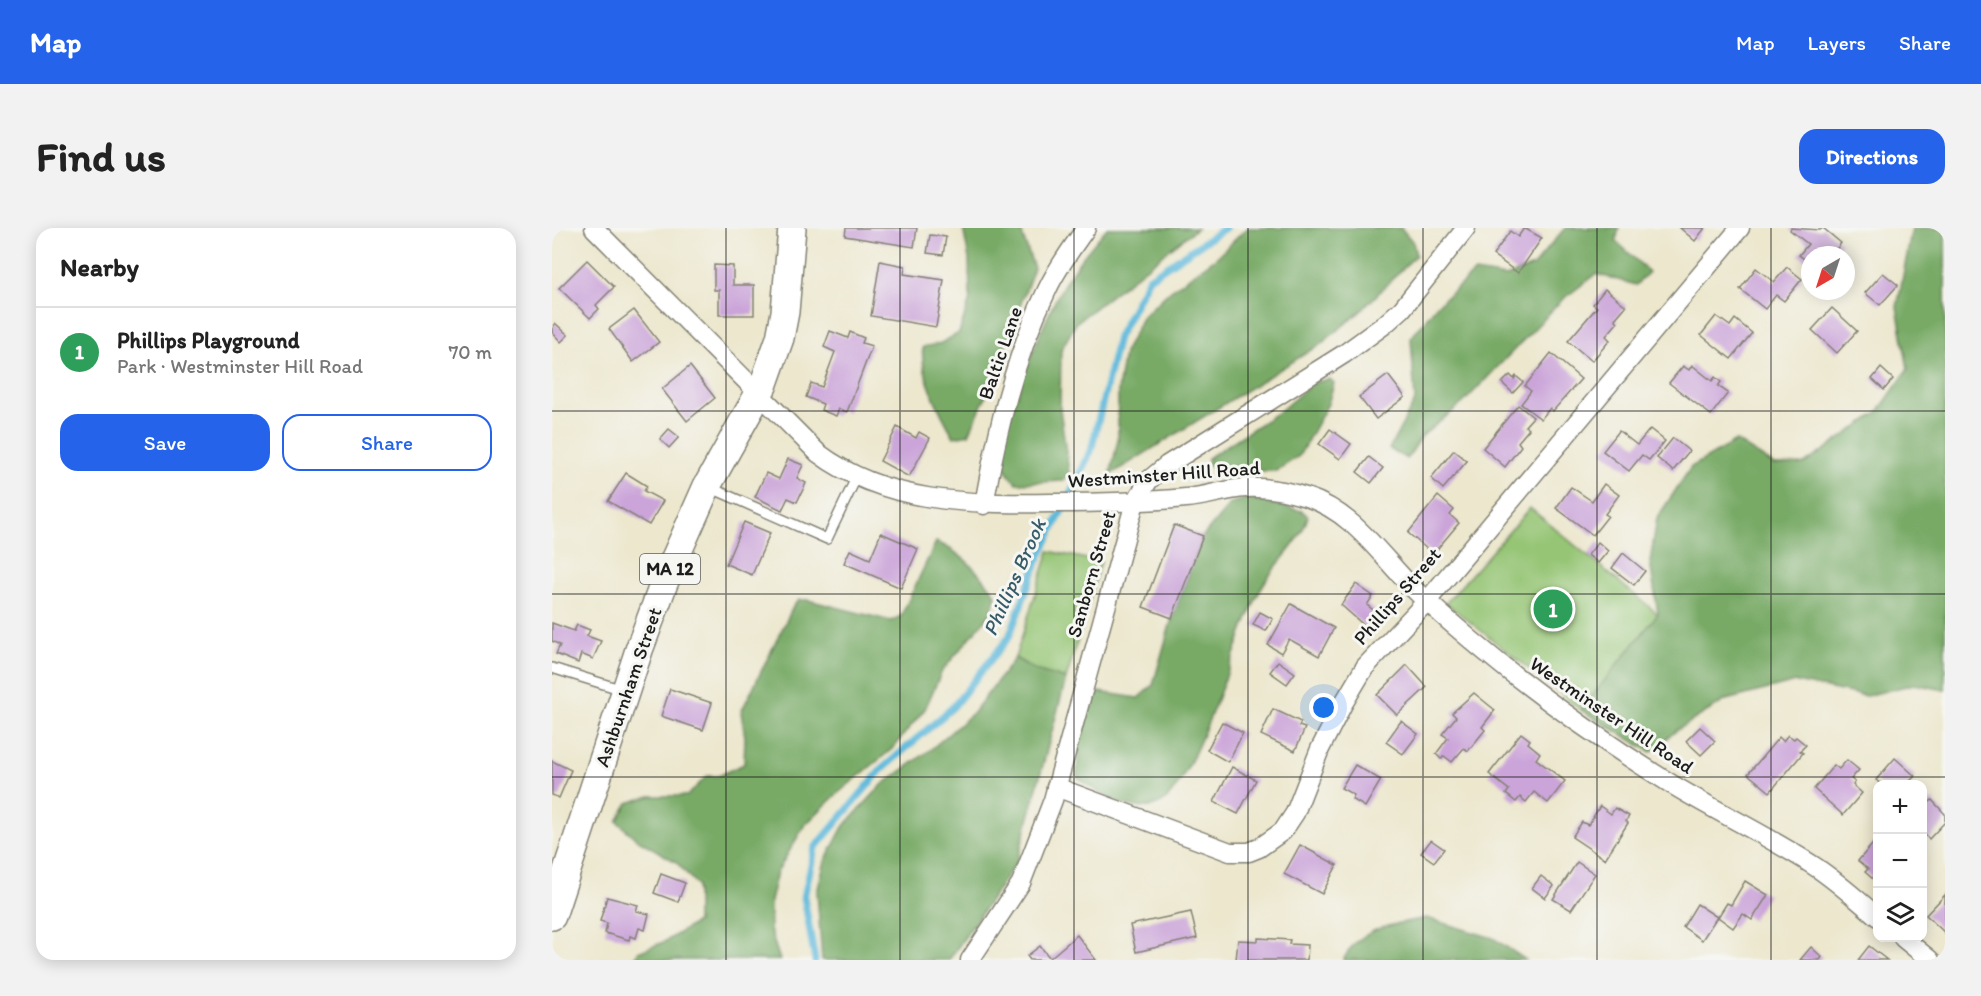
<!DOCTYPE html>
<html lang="en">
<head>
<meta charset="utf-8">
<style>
  :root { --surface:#fff; --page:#f2f2f2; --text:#222; --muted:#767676; --line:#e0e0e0; --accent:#2563eb }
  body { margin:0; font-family:Itim,sans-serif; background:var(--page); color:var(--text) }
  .controls { position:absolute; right:18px; bottom:18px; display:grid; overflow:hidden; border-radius:12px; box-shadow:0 3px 15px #0003 }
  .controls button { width:54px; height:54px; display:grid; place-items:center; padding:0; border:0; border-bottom:2px solid var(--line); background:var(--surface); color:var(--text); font:30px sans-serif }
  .compass { position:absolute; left:1249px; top:18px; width:54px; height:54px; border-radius:50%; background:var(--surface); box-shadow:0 3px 15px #0003; rotate:219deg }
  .you { position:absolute; left:772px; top:480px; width:21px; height:21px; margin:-15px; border:4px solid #fff; border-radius:50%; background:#1a73e8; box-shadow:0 0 0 9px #1a73e833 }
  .badge { display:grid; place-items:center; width:39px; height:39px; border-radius:50%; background:var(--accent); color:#fff; font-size:20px; font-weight:700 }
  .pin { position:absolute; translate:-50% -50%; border:3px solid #fff; box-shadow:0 2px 6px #0006 }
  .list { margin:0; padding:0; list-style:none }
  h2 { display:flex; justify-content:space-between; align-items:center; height:78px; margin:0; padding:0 24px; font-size:26px }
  h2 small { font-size:20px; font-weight:400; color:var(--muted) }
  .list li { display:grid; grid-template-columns:39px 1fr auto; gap:18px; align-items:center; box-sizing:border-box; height:90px; padding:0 24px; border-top:2px solid var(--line) }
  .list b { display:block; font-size:22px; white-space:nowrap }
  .list p { margin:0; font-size:20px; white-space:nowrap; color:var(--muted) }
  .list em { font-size:20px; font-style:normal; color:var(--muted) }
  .actions { display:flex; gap:12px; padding:18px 24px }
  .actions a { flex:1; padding:14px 0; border:2px solid var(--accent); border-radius:18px; text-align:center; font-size:21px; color:var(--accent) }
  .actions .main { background:var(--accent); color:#fff }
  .icon { flex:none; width:33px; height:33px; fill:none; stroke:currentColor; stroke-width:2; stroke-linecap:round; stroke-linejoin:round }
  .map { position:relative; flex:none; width:1393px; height:732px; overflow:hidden; border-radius:18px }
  header { display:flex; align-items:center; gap:36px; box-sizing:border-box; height:84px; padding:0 30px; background:var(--accent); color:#fff }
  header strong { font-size:28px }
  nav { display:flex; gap:33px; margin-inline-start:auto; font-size:21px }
  .intro { display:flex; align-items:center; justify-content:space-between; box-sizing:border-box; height:144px; padding:0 36px }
  h1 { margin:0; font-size:42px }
  .button { padding:15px 27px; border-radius:18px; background:var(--accent); color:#fff; font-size:21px; font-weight:700 }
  main { display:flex; gap:36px; padding:0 36px }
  aside { flex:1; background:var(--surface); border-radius:18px; box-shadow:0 3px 15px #0003 }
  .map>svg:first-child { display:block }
  .green { fill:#95c575; stroke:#587048; stroke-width:1.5 }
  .forest { fill:#78aa66; stroke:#4a6341; stroke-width:1.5 }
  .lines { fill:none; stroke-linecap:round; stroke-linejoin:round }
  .stream { stroke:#5eb9db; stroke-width:7 }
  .building { fill:#cba4d9 }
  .lane-casing { stroke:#848274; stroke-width:12 }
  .street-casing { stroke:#848274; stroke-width:21 }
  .primary-casing { stroke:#848274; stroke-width:30 }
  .lane { stroke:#fff; stroke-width:9 }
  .street { stroke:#fff; stroke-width:18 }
  .primary { stroke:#fff; stroke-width:27 }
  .grid { fill:none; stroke:#1c1c1c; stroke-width:1.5; stroke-opacity:0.55 }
  .labels { text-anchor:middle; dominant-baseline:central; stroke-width:6; stroke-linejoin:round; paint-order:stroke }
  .shield { fill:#f6f6f2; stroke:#5d5d5c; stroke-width:1.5 }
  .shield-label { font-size:18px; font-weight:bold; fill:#1c1c1c }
  .street-label { font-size:20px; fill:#1c1c1c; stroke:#f6f6f2 }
  .water-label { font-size:21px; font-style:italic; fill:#365b68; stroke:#f6f6f2 }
</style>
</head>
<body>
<header>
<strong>Map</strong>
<nav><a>Map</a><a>Layers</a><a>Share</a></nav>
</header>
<div class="intro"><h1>Find us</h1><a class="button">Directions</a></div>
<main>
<aside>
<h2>Nearby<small></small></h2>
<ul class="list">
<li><span class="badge" style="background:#2e9e5b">1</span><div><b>Phillips Playground</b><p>Park · Westminster Hill Road</p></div><em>70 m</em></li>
</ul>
<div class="actions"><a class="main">Save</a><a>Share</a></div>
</aside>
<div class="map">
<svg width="1393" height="732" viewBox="0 0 1393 732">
  <rect width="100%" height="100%" fill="#f6f6f2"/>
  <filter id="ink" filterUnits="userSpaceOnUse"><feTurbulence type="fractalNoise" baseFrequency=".0167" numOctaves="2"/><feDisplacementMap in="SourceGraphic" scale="12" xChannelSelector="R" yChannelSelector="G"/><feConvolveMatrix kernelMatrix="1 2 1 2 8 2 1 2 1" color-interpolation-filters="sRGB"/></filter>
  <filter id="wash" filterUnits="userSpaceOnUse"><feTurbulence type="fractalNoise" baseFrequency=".008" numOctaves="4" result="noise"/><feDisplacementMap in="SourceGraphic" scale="24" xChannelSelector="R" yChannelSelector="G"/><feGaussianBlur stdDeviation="1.35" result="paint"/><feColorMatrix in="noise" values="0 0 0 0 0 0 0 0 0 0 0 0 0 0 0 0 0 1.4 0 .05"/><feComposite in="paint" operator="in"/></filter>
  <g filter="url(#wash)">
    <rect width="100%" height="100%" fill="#ece7cd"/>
    <!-- green -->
    <g class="green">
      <path d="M 978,280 L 1106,386 L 1029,482 L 894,375 Z"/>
      <path d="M 497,323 L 549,334 L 514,451 L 483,442 L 463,430 Z"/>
    </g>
    <!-- forest -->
    <g class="forest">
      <path d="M 411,0 L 468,0 L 482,40 L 438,159 L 417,206 L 402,209 C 389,187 367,144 371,119 L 389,115 L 407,105 L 418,71 L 417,31 Z"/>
      <path d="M 555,0 L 645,0 L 525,94 L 509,122 L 508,181 L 517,244 L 512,253 L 465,255 C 457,249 453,243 451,233 C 446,203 491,96 506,67 C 519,42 537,21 555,0 Z"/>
      <path d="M 695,0 L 849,0 L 861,14 L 864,27 L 809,83 L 769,116 L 558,247 L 566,212 L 566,162 L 572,125 L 591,88 L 619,62 L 665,29 Z"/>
      <path d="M 1013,0 L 1067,0 L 1064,13 L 1097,44 L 1084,57 L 1044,46 L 1010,72 L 911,175 L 870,208 L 855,231 L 837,221 L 863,173 L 859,110 L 885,77 L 923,44 L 954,49 L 981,38 Z"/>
      <path d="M 1360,0 L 1393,0 L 1393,462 L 1362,456 L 1314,468 L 1244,454 L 1174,472 L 1125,502 L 1099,524 L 1029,482 L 1106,386 L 1098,334 L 1105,290 L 1139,239 L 1184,213 L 1222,237 L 1252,236 L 1326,184 L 1356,141 L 1345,79 Z"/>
      <path d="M 778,151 L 782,155 L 776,176 L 747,228 L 724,243 L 665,242 L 655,237 L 656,230 L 728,183 L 762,154 Z"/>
      <path d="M 697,270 L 750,283 L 756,288 C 749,315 725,333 711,357 C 696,383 682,429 670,459 C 660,484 631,564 609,575 C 582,589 546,566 525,549 C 526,519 530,490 547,464 L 586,470 L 601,457 L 620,390 L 651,308 L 679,275 Z"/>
      <path d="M 384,314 C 408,323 429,346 444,367 L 439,385 L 390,443 L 373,481 L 340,521 L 285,566 L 252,598 L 225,644 L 218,673 L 218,702 L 228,732 L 81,732 L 86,724 L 114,713 L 145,694 L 145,657 L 124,634 L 83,610 L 65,593 L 76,575 L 98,568 L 135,568 L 155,548 L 166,548 L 192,536 L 193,509 L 189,484 L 242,377 L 247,372 L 256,372 L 339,393 L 349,388 Z"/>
      <path d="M 463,430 L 483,442 L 514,451 L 465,634 L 397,732 L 270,732 L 265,664 L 273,633 L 291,599 L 330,557 L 378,522 L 421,485 Z"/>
      <path d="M 874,690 L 941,710 L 974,732 L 791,732 C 808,698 841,697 874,690 Z"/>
    </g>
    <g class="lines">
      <!-- stream -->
      <path class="stream" d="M 263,732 L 252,669 L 263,620 L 329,542 L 401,479 L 457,409 L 485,334 L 539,223 L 566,109 L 597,50 L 673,0"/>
    </g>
    <g id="blocks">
      <!-- building -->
      <g class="building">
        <path d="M 294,0 L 365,0 L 362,19 L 293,8 Z"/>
        <path d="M 972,0 L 990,10 L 966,45 L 941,27 L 958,3 L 966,9 Z"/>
        <path d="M 1128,0 L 1153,0 L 1143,13 Z"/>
        <path d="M 1239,0 L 1268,2 L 1271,0 L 1289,15 L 1280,27 L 1258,27 L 1258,35 L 1247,27 L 1256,16 L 1238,2 Z"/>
        <path d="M 378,7 L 394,9 L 391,27 L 375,25 Z"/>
        <path d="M 35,32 L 62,59 L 44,77 L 47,81 L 38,90 L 7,60 Z"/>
        <path d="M 328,33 L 353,38 L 352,46 L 392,52 L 384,99 L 319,88 Z"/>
        <path d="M 162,37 L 181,38 L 181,57 L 202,57 L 202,87 L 167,87 L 167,62 L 162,62 Z"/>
        <path d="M 1235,39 L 1250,51 L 1232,73 L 1224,67 L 1213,81 L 1188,61 L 1204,40 L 1222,54 Z"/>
        <path d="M 1331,45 L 1346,57 L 1328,77 L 1313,65 Z"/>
        <path d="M 1053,61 L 1074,78 L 1063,91 L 1066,94 L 1054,108 L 1058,112 L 1040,133 L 1016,113 L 1045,79 L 1041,76 Z"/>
        <path d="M 1280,80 L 1305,103 L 1285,125 L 1260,102 Z"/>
        <path d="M 82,82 L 107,114 L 81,134 L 57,101 Z"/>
        <path d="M 1164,88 L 1178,98 L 1183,91 L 1200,105 L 1179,131 L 1149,107 Z"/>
        <path d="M 3,95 L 16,107 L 9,114 L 0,104 Z"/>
        <path d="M 278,103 L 296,110 L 298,104 L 312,110 L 310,115 L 320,118 L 295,184 L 287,181 L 284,188 L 269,182 L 271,176 L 254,169 L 259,155 L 270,159 L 283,124 L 272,119 Z"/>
        <path d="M 999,125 L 1029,151 L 1001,183 L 998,180 L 989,191 L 969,176 L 979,163 L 973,158 Z"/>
        <path d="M 1140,137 L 1160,153 L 1163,149 L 1169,154 L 1166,158 L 1176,165 L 1159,187 L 1117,155 L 1131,138 L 1137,142 Z"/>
        <path d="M 138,138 L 163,170 L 135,193 L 110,161 Z"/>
        <path d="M 1329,140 L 1341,151 L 1332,162 L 1320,151 Z"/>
        <path d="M 836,147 L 853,169 L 824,191 L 807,169 Z"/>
        <path d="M 958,147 L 962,151 L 964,148 L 971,154 L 961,165 L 950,155 Z"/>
        <path d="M 966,177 L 981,189 L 973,198 L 977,201 L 966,214 L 969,218 L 953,239 L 931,220 Z"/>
        <path d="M 345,199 L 364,210 L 367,204 L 378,210 L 357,249 L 328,233 Z"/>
        <path d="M 117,201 L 127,209 L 117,220 L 108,211 Z"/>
        <path d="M 778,201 L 799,216 L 788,231 L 767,216 Z"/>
        <path d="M 1098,201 L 1113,213 L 1097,232 L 1090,227 L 1077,243 L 1051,223 L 1067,203 L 1085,217 Z"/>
        <path d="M 1121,210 L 1137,223 L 1121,243 L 1105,230 Z"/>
        <path d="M 902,222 L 915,233 L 891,261 L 879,250 Z"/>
        <path d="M 817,229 L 831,240 L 819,255 L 805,244 Z"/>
        <path d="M 236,231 L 251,237 L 245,250 L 254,255 L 245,274 L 236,270 L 230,282 L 203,269 L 214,245 L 227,251 Z"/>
        <path d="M 74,245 L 95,258 L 92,263 L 111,273 L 97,297 L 56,273 Z"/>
        <path d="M 1052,256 L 1067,267 L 1053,286 L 1056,288 L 1041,307 L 1004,280 L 1019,259 L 1040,273 Z"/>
        <path d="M 886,268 L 902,282 L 898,287 L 907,295 L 881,326 L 856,305 Z"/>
        <path d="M 192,294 L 218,305 L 200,347 L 174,336 Z"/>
        <path d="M 622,297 L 651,308 L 620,390 L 591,379 Z"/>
        <path d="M 329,305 L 366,321 L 349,360 L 292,335 L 298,322 L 318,331 Z"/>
        <path d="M 1046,314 L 1056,323 L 1046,335 L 1036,327 Z"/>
        <path d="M 1071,325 L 1093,343 L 1082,357 L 1060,340 Z"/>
        <path d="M 804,356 L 821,368 L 815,377 L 825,385 L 815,400 L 789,377 Z"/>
        <path d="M 739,376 L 782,400 L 767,428 L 737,411 L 729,425 L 716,417 Z"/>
        <path d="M 708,384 L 721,391 L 714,403 L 701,397 Z"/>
        <path d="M 0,395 L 22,403 L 25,397 L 38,402 L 35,408 L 49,413 L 41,431 L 29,426 L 26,435 L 4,426 L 8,417 L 0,413 Z"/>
        <path d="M 726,433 L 743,445 L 735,456 L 718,444 Z"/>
        <path d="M 855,437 L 875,459 L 845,487 L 825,467 Z"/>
        <path d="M 118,461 L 160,475 L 151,502 L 109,488 Z"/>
        <path d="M 922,465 L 943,482 L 930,499 L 933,502 L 916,523 L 912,520 L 900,534 L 892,528 L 889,531 L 884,526 L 896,510 L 890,506 L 904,489 L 900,485 Z"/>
        <path d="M 721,481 L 749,494 L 747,498 L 753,500 L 743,523 L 709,507 Z"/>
        <path d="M 849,493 L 866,506 L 851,526 L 834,514 Z"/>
        <path d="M 670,494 L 691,505 L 676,534 L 655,522 Z"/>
        <path d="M 1148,499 L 1163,513 L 1149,527 L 1134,513 Z"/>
        <path d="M 969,505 L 978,512 L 976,515 L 988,525 L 984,531 L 1013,553 L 996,575 L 982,564 L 974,574 L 968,569 L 964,574 L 954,566 L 957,562 L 937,546 Z"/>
        <path d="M 1236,507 L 1242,511 L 1244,509 L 1254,517 L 1248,523 L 1251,525 L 1218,564 L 1196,546 L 1227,509 L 1231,513 Z"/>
        <path d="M 1343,530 L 1363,548 L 1355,556 L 1329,556 L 1324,552 Z"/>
        <path d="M 1295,532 L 1307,542 L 1299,551 L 1303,554 L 1301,557 L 1310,565 L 1291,587 L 1262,561 L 1282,537 L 1287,541 Z"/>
        <path d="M 0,533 L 19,542 L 7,570 L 0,567 Z"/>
        <path d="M 803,537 L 829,552 L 813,579 L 800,571 L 802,567 L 789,560 Z"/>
        <path d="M 680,539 L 704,552 L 686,586 L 662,574 Z"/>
        <path d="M 1380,572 L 1393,586 L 1393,594 L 1377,611 L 1370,604 L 1370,581 Z"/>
        <path d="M 1048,578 L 1059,586 L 1063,580 L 1077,588 L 1074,593 L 1076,595 L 1053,631 L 1020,609 L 1030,594 L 1036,597 Z"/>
        <path d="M 1326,610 L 1326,648 L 1322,652 L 1313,644 L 1316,641 L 1306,633 Z"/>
        <path d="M 879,612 L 892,621 L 882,634 L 869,625 Z"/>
        <path d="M 748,617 L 785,637 L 770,666 L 732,646 Z"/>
        <path d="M 1025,634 L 1043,646 L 1019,682 L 1001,671 Z"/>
        <path d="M 109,646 L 133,655 L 126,674 L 102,665 Z"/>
        <path d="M 989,648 L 1002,658 L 993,670 L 980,660 Z"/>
        <path d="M 1193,653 L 1216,667 L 1200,692 L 1191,686 L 1181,700 L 1166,689 L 1175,675 L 1179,677 Z"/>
        <path d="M 1393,667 L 1393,705 L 1374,687 Z"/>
        <path d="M 55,669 L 86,677 L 84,683 L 97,686 L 93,702 L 87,700 L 84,710 L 78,708 L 77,712 L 53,705 L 55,695 L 48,693 Z"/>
        <path d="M 1145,676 L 1165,689 L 1150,712 L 1131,699 Z"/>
        <path d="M 639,684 L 645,710 L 584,724 L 578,697 Z"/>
        <path d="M 525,707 L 544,732 L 478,732 L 475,728 L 488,718 L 498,730 Z"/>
        <path d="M 706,710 L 738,712 L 737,716 L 756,717 L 755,732 L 684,732 L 686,712 L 706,713 Z"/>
        <path d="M 1317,718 L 1335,732 L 1306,732 Z"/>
        <path d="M 1259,719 L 1270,729 L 1268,732 L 1248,732 Z"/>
      </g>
    </g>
  </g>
  <g filter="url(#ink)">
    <use href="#blocks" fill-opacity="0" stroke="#848274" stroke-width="1.5"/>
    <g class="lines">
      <!-- lane casing -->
      <g class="lane-casing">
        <g id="lane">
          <path d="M 157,259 L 275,311 L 304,250"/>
          <path d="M 0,440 L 71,462"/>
        </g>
      </g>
      <!-- street casing -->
      <g class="street-casing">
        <g id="street">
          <path d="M 42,0 L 266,225 C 334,276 418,276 499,275 C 544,275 589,274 634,270 C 654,269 673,261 694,260 C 713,259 735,263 754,269 C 805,285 831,333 868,367 C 945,438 1027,499 1116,554 C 1163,583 1213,606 1259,636 C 1283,651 1304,671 1326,689"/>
          <path d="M 432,277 C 445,203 462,130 495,62 C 505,40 520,20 534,0"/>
          <path d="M 504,559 L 678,624 L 697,624 L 707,620 L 731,603 L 743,585 L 768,521 L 791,476 L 813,439 L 875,373 L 1188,0"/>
          <path d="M 1351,710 L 1378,732"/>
          <path d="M 418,732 L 469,655 L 501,572 L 583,274 L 597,252 L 615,237 L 792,126 L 832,97 L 850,81 L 914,0"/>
        </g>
      </g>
      <!-- primary casing -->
      <g class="primary-casing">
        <path id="primary" d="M 0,688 L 87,422 L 112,355 L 155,258 L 211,158 L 228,110 L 233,84 L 240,0"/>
      </g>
      <!-- lane -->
      <use href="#lane" class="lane"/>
      <!-- street -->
      <use href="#street" class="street"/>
      <!-- primary -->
      <use href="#primary" class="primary"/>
    </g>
  </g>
  <!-- grid -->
  <path class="grid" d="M 174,0 L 174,732M 348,0 L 348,732M 522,0 L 522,732M 696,0 L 696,732M 871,0 L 871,732M 1045,0 L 1045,732M 1219,0 L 1219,732M 0,183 L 1393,183M 0,366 L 1393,366M 0,549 L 1393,549"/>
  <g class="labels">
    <!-- shield labels -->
    <rect class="shield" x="88" y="326" width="60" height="30" rx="4.5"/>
    <g class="shield-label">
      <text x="118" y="341">MA 12</text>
    </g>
    <!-- street labels -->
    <g class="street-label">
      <text transform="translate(448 125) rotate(-71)">Baltic Lane</text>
      <text transform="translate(612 246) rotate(-4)">Westminster Hill Road</text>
      <text transform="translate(539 346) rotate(-74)">Sanborn Street</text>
      <text transform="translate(845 368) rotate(-49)">Phillips Street</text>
      <text transform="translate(76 459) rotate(-71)">Ashburnham Street</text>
      <text transform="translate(1060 487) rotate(34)">Westminster Hill Road</text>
    </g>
    <!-- water labels -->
    <g class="water-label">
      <text transform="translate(462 349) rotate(-66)">Phillips Brook</text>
    </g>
  </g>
</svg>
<div class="controls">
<button>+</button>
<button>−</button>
<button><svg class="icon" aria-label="layers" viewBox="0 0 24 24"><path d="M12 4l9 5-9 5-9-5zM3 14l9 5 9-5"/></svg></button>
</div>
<svg class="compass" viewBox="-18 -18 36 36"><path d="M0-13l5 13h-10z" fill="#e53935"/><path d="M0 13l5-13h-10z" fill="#767676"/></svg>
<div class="you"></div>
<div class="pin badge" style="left:1001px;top:381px;background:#2e9e5b">1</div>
</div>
</main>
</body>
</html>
